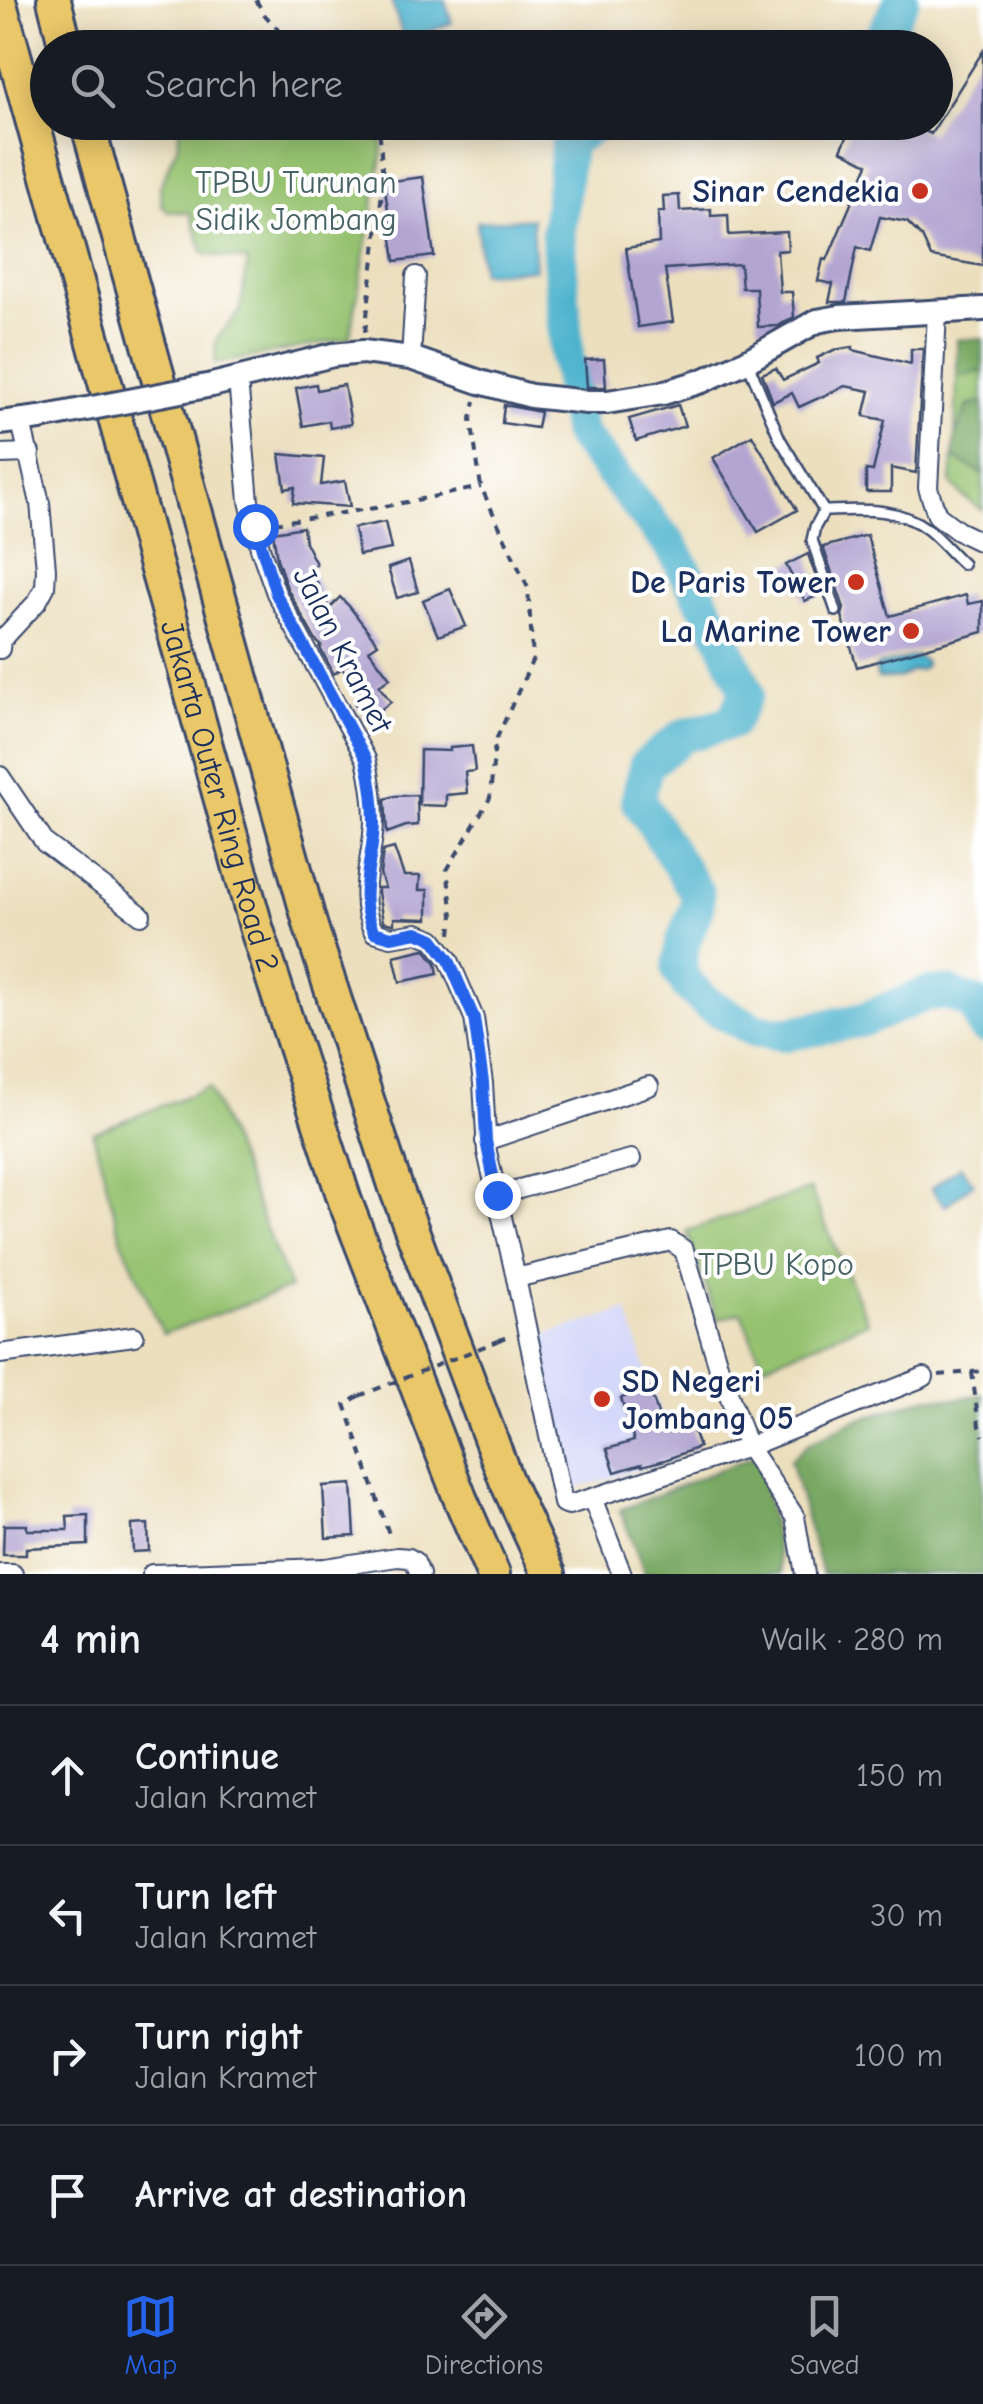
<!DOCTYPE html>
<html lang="en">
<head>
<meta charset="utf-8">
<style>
  :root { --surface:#171b24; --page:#20242c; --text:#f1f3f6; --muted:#9ea1a6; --line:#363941; --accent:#2563eb }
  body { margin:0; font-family:"Comic Neue",sans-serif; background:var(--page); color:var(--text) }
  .stop { position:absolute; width:30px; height:30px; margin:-22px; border:8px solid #2563eb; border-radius:50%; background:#fff }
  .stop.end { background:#2563eb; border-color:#fff; box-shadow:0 2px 10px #0008 }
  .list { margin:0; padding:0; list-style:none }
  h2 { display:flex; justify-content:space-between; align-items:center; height:130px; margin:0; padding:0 40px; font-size:42px }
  h2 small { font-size:32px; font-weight:400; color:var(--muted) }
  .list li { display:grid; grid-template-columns:65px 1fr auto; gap:30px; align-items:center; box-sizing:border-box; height:140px; padding:0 40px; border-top:2px solid var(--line) }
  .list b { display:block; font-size:38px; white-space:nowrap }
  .list p { margin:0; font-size:32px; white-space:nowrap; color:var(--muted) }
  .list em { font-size:32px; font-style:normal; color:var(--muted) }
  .icon { flex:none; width:55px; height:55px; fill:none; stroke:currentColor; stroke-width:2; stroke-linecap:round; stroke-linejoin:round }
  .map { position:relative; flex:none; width:983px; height:1574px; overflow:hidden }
  .search { position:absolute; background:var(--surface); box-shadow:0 5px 25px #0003; left:30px; right:30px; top:30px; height:110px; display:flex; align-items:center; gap:25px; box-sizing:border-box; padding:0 35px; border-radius:55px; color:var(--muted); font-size:38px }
  .sheet { height:690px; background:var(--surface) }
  nav { display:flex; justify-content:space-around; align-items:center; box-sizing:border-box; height:140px; border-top:2px solid var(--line); background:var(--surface); font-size:28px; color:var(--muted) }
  nav a { display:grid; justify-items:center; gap:5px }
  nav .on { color:var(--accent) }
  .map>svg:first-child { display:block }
  .built { fill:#d4d8f9 }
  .green { fill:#96c26f; stroke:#587866; stroke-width:2.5 }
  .forest { fill:#78a862; stroke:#4a6c60; stroke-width:2.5 }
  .water { fill:#4eb3cd; stroke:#347196; stroke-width:2.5 }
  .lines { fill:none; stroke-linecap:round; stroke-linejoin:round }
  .river { stroke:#4eb3cd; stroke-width:35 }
  .building { fill:#b2a5d1 }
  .service-casing { stroke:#3a496c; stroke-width:14 }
  .minor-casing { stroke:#3a496c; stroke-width:22 }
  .tertiary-casing { stroke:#3a496c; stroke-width:28 }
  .motorway-casing { stroke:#3a496c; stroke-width:38 }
  .path { stroke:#3a496c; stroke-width:4; stroke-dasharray:8 8; stroke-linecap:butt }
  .service { stroke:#fff; stroke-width:9 }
  .minor { stroke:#fff; stroke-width:18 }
  .tertiary { stroke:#fff; stroke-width:22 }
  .motorway { stroke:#eac769; stroke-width:32 }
  .tertiary-bridge-casing { stroke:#3a496c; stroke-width:28; stroke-linecap:butt }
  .path-bridge { stroke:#3a496c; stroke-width:4; stroke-dasharray:8 8; stroke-linecap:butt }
  .tertiary-bridge { stroke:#fff; stroke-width:22 }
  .route { stroke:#2563eb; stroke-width:12 }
  .poi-dot { fill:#c8321e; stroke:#fff; stroke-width:4 }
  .labels { text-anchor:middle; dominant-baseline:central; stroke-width:8; stroke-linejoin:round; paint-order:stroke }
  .park-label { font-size:32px; fill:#466264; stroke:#fff }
  .poi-label { font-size:32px; font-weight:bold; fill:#1b2f5e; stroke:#fff; text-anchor:end }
  .street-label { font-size:32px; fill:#1b2f5e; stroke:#fff }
</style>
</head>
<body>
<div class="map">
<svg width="983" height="1574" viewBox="0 0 983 1574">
  <rect width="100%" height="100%" fill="#fff"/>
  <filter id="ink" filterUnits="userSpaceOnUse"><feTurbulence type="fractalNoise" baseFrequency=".01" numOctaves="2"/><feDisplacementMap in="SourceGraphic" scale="20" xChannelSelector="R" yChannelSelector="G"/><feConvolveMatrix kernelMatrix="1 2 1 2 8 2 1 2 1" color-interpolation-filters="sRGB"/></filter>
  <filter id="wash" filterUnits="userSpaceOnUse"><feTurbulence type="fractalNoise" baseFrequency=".0048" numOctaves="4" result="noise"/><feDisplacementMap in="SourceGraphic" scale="40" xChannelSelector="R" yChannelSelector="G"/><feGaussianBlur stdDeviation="2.25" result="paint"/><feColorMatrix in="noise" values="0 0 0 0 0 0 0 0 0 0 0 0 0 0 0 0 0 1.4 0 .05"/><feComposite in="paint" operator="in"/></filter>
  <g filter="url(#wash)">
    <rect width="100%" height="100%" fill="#ecdfbe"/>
    <!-- built -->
    <path class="built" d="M 627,1310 L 675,1459 L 571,1490 L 533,1338 Z"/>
    <!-- green -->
    <g class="green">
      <path d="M 180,123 L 380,123 L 383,151 L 350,338 L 215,364 L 216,340 L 240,311 L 248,261 L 204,254 L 190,213 L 168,211 L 162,206 L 160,187 L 178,144 Z"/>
      <path d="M 983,371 L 983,402 L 968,406 L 955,436 L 957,377 Z"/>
      <path d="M 953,458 L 983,474 L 983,511 L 964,497 L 951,483 Z"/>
      <path d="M 209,1087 L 290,1288 L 163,1334 L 122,1241 L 93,1133 Z"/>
      <path d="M 810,1189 L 868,1322 L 763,1365 L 741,1312 L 717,1319 L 687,1231 Z"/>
    </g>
    <!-- forest -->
    <g class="forest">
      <path d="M 983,338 L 983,371 L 957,377 L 957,340 Z"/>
      <path d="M 983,402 L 983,474 L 953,458 L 955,436 L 968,406 Z"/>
      <path d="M 983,1394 L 983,1574 L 822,1574 L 790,1460 L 809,1443 L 851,1422 L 929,1397 L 954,1399 Z"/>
      <path d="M 758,1454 L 782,1574 L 645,1574 L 620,1510 Z"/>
    </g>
    <!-- water -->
    <g class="water">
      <path d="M 391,0 L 445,0 L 452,23 L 404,39 Z"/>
      <path d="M 532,218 L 535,269 L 481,273 L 477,222 Z"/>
      <path d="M 916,656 L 924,661 L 925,665 L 920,670 L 912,671 L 899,678 L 878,679 L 875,670 L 877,666 Z"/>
      <path d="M 960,1166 L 974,1183 L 945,1206 L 931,1189 Z"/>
    </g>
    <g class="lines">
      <!-- river -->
      <g class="river">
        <path d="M 876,48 L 902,0"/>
        <path d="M 599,122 L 568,142 L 558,234 L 567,360 L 579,433 L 673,549 L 719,631 L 747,692 L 732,722 L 683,736 L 646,765 L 638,800 L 697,893 L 697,907 L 683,942 L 679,971 L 688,985 L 708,1004 L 755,1030 L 787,1034 L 862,1020 L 927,994 L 949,993 L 974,1003 L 983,1026"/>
      </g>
    </g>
    <g id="blocks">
      <!-- building -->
      <g class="building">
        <path d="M 983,51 L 983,266 L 931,257 L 922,237 L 907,222 L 880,217 L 870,251 L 857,247 L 846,302 L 829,302 L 833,284 L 818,281 L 823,259 L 827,260 L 868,164 L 841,150 L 854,122 L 904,122 L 931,134 Z"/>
        <path d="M 423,177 L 434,256 L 395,261 L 384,182 Z"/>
        <path d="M 679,195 L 680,211 L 711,209 L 711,216 L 728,215 L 729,235 L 787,232 L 788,250 L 777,251 L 780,292 L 792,292 L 794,317 L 778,326 L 758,327 L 756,288 L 742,288 L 740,264 L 665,269 L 673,322 L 638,327 L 626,248 L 659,243 L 658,212 L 664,212 L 663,196 Z"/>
        <path d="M 853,347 L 853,350 L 911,364 L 911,349 L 923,349 L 916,473 L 891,468 L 891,492 L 866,492 L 866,470 L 873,471 L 885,420 L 864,416 L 870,391 L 845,386 L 799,407 L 792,393 L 773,402 L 762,374 L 776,368 L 783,380 L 819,363 L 817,358 L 834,350 Z"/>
        <path d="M 604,359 L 606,387 L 587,387 L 585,360 Z"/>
        <path d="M 316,384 L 317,390 L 344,385 L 351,424 L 330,428 L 329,421 L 303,426 L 296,388 Z"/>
        <path d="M 504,405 L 540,412 L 537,428 L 502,423 Z"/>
        <path d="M 678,405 L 685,426 L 636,441 L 629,419 Z"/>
        <path d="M 752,435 L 797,510 L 758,532 L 713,458 Z"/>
        <path d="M 280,454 L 324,458 L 321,485 L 345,481 L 350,507 L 293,503 L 295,487 L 285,489 Z"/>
        <path d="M 385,522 L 391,549 L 359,555 L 354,528 Z"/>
        <path d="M 303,527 L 305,542 L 316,564 L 310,567 L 329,609 L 340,597 L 349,606 L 378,644 L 369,650 L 390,678 L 379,686 L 391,702 L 368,719 L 355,704 L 364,697 L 342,668 L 334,674 L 320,648 L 322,646 L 316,641 L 287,588 L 277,559 L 273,532 Z"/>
        <path d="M 867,535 L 890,616 L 966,595 L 968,604 L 983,601 L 983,632 L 857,667 L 842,616 L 844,608 L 823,547 Z"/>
        <path d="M 808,554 L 822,594 L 805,601 L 786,565 Z"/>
        <path d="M 409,561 L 418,592 L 397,598 L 388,568 Z"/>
        <path d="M 450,589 L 466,626 L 438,636 L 423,600 Z"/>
        <path d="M 472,746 L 475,771 L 465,772 L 467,793 L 446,795 L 446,806 L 419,805 L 420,750 L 450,751 L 450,748 Z"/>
        <path d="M 417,795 L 418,825 L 406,826 L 387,833 L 385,799 L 395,796 Z"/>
        <path d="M 394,848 L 404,876 L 420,876 L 419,890 L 428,890 L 428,919 L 394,918 L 394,924 L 392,924 L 383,922 L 378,892 L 378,888 L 385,888 L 380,874 L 383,851 Z"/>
        <path d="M 425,949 L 436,963 L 438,974 L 400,982 L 394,956 Z"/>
        <path d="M 650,1389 L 661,1424 L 688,1415 L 699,1447 L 665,1460 L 642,1466 L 642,1464 L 615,1472 L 607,1449 L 634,1441 L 621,1398 Z"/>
        <path d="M 352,1484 L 355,1536 L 326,1538 L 323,1486 Z"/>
        <path d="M 88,1515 L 88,1545 L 26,1548 L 26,1555 L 3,1555 L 4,1525 L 27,1525 L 27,1530 L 68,1530 L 67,1516 Z"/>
        <path d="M 148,1524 L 149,1551 L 133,1552 L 132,1525 Z"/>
      </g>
    </g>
  </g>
  <g filter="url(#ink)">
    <use href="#blocks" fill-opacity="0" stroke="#3a496c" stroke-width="2.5"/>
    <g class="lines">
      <!-- service casing -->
      <g class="service-casing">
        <g id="service">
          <path d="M 748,363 L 780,439 L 824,511 C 860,510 897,506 927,529 C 940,539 951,553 963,564"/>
          <path d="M 824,511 L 815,527 L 812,540 L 836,611"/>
        </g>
      </g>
      <!-- minor casing -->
      <g class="minor-casing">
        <g id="minor">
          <path d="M 937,313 L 928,488 L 937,515 L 958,531 L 983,543"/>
          <path d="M 411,358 L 416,276"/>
          <path d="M 238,380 L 249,501 L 260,548 L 276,593 L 366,759 C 371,780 374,800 374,822 C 373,860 355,896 374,932 L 391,937 L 417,933 L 433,939 L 449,960 L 474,1018 L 483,1083 L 487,1152 L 516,1278 L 563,1503 L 569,1505 L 592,1498 L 748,1447 L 924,1377"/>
          <path d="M 0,454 L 30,453"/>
          <path d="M 0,649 L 1,641 L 37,602 L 45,587 L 46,569 L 40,503 L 21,422"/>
          <path d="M 0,776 L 45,843 L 141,915"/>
          <path d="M 485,1141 L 649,1086"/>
          <path d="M 497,1195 L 631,1159"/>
          <path d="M 516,1278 L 671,1241 L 684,1250 L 719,1368 L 748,1447 L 795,1517 L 805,1574"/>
          <path d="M 0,1354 L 134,1336"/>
          <path d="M 592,1498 L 622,1574"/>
          <path d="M 0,1574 L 13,1574"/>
          <path d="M 152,1574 L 325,1568 L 397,1557 L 409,1558 L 415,1562 L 420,1574"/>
        </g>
      </g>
      <!-- tertiary casing -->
      <g class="tertiary-casing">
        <g id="tertiary">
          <path d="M 212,385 L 333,355 L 363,352 L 411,358 L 480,382 L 531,396 L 587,402 L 607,402 L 663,393 L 702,381 L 747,361 L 817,321 L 839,317 L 983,309"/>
          <path d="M 0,423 L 40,418"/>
        </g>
      </g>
      <!-- motorway casing -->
      <g class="motorway-casing">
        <g id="motorway">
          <path d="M 54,0 L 66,48"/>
          <path id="s1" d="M 0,4 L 257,930 L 345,1201 L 460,1498 L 493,1574"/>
          <path d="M 87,122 L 311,927 L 396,1188 L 506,1480 L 549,1574"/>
        </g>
      </g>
      <!-- path -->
      <g class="path">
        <path d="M 256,0 L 264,14 L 293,46 L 299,48"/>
        <path d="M 365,332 L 383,184 L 379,122"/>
        <path d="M 274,523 L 382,507 L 481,487"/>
        <path d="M 451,934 L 453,915 L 447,870 L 490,798 L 495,742 L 533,659 L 528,588 L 481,487 L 471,419 L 475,401"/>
        <path d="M 498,1341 L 512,1334"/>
        <path d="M 972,1372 L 979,1426 L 983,1436"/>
        <path d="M 939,1375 L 983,1371"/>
        <path d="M 359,1396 L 345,1404 L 391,1540"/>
      </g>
      <!-- service -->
      <use href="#service" class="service"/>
      <!-- minor -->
      <use href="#minor" class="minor"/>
      <!-- tertiary -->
      <use href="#tertiary" class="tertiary"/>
      <!-- motorway -->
      <use href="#motorway" class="motorway"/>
      <!-- tertiary-bridge casing -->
      <g class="tertiary-bridge-casing">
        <path id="tertiary-bridge" d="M 40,418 L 212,385"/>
      </g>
      <!-- path-bridge -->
      <path class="path-bridge" d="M 359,1396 L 498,1341"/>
      <!-- tertiary-bridge -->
      <use href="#tertiary-bridge" class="tertiary-bridge"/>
    </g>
  </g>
  <g class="lines" filter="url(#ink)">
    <!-- route -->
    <path class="route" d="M 255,526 L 276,594 L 366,759 C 371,780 374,801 374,822 C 374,860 355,896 374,932 L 391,937 L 417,932 L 433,939 L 449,960 L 474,1018 L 483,1082 L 486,1141 L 497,1195"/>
  </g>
  <!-- markers -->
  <g class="poi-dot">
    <circle cx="920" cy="191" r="10"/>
    <circle cx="856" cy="582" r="10"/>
    <circle cx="911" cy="631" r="10"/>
    <circle cx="602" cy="1399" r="10"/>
  </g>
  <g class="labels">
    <!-- park labels -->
    <g class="park-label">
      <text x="296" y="182">TPBU Turunan<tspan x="296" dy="37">Sidik Jombang</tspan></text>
      <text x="776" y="1264">TPBU Kopo</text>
    </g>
    <!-- poi labels -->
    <g class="poi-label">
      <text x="900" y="191">Sinar Cendekia</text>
      <text x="836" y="582">De Paris Tower</text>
      <text x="891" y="631">La Marine Tower</text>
      <text x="622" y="1381" text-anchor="start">SD Negeri<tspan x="622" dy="37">Jombang 05</tspan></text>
    </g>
    <!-- street labels -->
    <g class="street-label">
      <text transform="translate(343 650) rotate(63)">Jalan Kramet</text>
      <text stroke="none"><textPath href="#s1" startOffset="822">Jakarta Outer Ring Road 2</textPath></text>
    </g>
  </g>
</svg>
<div class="stop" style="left:255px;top:526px"></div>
<div class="stop end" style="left:497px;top:1195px"></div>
<div class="search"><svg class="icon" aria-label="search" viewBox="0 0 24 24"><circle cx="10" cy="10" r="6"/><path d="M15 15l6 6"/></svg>Search here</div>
</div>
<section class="sheet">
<h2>4 min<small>Walk · 280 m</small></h2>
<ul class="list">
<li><svg class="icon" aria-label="ahead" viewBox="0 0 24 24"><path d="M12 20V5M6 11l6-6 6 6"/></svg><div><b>Continue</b><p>Jalan Kramet</p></div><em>150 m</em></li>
<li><svg class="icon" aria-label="left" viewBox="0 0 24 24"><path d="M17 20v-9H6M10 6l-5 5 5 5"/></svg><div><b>Turn left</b><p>Jalan Kramet</p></div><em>30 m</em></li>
<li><svg class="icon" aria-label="right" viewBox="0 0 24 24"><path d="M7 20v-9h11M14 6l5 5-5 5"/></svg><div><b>Turn right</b><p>Jalan Kramet</p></div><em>100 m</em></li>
<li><svg class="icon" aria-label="arrive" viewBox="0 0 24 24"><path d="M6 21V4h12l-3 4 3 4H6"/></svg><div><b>Arrive at destination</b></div></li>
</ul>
</section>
<nav>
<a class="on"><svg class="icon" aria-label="map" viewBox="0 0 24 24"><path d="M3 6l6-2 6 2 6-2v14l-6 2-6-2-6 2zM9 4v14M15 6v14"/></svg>Map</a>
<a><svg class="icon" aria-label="directions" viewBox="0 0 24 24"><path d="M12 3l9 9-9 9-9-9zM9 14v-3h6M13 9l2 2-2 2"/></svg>Directions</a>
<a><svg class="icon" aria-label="saved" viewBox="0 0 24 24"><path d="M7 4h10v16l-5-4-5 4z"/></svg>Saved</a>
</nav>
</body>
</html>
